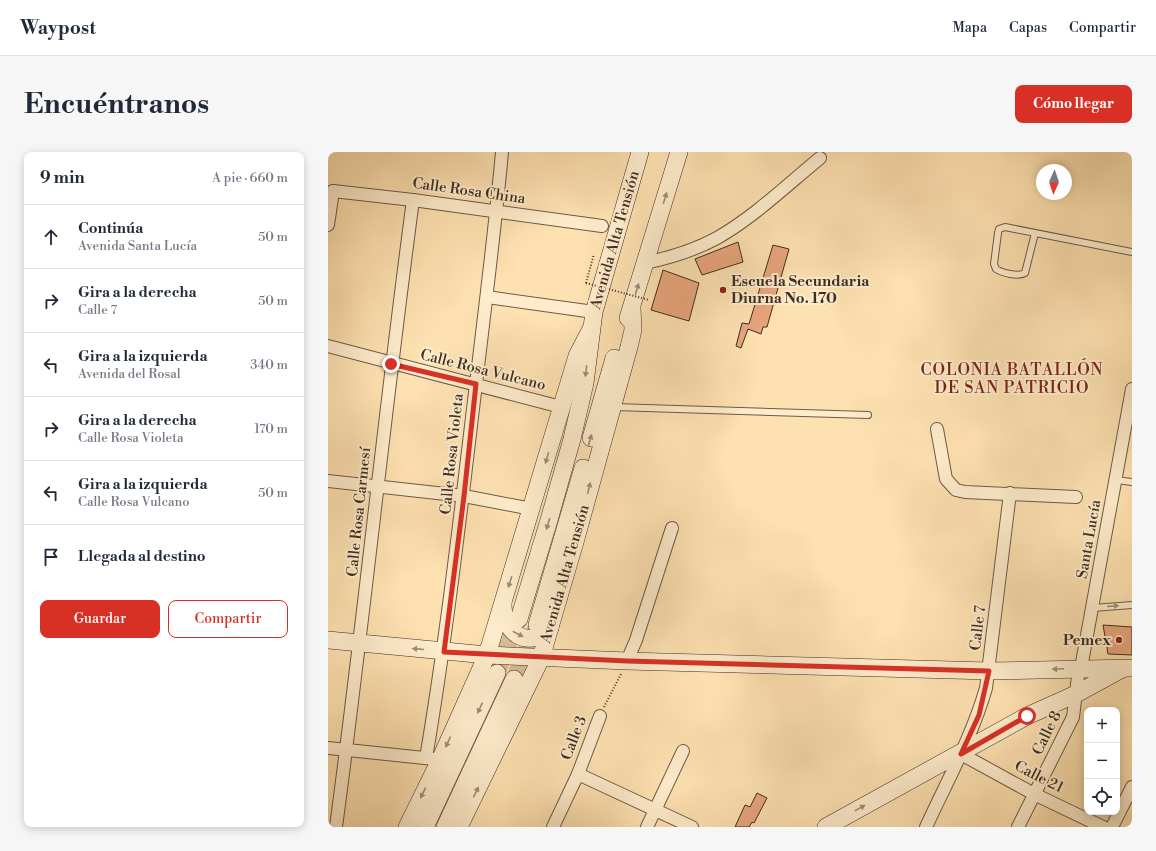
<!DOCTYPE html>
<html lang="es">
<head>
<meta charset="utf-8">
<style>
  :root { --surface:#fff; --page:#f6f6f7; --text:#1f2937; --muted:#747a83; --line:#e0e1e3; --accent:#d93025 }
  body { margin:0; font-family:"Libre Bodoni",serif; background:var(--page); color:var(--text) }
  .controls { position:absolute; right:12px; bottom:12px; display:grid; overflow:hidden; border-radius:8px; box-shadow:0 2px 10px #0003 }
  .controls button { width:36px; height:36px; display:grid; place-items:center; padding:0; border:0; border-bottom:1px solid var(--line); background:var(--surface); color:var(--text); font:20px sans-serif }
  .compass { position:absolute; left:708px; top:12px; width:36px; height:36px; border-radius:50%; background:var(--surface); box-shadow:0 2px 10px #0003; rotate:183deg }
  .stop { position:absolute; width:12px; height:12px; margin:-9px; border:3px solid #d93025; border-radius:50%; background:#fff }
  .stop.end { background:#d93025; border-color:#fff; box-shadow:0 1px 4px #0008 }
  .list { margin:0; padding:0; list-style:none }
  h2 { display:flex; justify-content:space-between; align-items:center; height:52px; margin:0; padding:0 16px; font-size:17px }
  h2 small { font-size:13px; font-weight:400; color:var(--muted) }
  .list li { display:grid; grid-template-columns:26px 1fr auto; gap:12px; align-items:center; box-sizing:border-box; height:64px; padding:0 16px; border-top:1px solid var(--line) }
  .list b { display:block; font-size:15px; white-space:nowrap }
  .list p { margin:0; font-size:13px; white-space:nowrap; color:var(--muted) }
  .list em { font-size:13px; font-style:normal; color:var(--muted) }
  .actions { display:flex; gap:8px; padding:12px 16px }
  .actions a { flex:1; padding:9px 0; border:1px solid var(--accent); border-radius:8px; text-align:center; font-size:14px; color:var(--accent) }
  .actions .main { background:var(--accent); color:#fff }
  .icon { flex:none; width:22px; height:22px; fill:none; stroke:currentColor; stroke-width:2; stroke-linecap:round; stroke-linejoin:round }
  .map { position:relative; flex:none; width:804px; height:675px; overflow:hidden; border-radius:8px }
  header { display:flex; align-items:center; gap:24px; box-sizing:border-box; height:56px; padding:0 20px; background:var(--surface); border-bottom:1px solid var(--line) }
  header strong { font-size:19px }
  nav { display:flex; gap:22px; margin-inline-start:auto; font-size:14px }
  .intro { display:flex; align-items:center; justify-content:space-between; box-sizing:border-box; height:96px; padding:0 24px }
  h1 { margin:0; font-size:28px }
  .button { padding:10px 18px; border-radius:8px; background:var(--accent); color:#fff; font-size:14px; font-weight:700 }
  main { display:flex; gap:24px; padding:0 24px }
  aside { flex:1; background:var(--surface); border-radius:8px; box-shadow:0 2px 10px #0003 }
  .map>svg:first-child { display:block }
  .building { fill:#e8a57d; stroke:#3e2d23 }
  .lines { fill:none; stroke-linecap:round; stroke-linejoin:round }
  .secondary-tunnel { stroke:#d8bd95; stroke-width:17; stroke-dasharray:17 8; stroke-linecap:butt }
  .lane-casing { stroke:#6e5a46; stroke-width:8 }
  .street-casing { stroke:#6e5a46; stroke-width:14 }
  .secondary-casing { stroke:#3e2d23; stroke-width:18 }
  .path { stroke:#3e2d23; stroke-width:2; stroke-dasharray:1 2; stroke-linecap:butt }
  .lane { stroke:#feeccc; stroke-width:6 }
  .street { stroke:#feeccc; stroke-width:12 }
  .secondary { stroke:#feeccc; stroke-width:17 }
  .path-bridge { stroke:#3e2d23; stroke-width:2; stroke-dasharray:1 2; stroke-linecap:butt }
  .oneway { fill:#9e8c78 }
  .route { stroke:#d93025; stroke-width:5 }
  .poi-dot { fill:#8f2418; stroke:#feeccc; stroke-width:1.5 }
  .labels { text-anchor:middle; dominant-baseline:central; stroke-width:4; stroke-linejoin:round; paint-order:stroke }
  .street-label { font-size:15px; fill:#3e2d23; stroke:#feeccc }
  .poi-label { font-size:15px; font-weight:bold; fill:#3e2d23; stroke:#feeccc; text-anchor:start }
  .neighbourhood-label { font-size:16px; letter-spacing:1px; fill:#7a1f14; stroke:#feeccc }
</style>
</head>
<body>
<header>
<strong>Waypost</strong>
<nav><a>Mapa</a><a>Capas</a><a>Compartir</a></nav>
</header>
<div class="intro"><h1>Encuéntranos</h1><a class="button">Cómo llegar</a></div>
<main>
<aside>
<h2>9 min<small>A pie · 660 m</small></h2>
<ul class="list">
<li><svg class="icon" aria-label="ahead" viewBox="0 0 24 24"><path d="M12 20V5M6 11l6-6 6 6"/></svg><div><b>Continúa</b><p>Avenida Santa Lucía</p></div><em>50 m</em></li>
<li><svg class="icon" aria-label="right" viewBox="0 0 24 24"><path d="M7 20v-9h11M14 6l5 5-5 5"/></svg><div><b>Gira a la derecha</b><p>Calle 7</p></div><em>50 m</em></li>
<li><svg class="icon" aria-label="left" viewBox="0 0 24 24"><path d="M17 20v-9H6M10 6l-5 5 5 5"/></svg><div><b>Gira a la izquierda</b><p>Avenida del Rosal</p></div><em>340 m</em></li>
<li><svg class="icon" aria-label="right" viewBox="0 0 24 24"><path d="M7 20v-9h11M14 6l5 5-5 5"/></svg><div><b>Gira a la derecha</b><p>Calle Rosa Violeta</p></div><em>170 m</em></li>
<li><svg class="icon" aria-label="left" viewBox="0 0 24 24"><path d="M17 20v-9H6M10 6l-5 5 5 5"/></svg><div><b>Gira a la izquierda</b><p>Calle Rosa Vulcano</p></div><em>50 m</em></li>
<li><svg class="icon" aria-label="arrive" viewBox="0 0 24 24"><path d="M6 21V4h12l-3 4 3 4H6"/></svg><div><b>Llegada al destino</b></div></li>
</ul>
<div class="actions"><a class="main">Guardar</a><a>Compartir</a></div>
</aside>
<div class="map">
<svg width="804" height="675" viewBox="0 0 804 675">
  <rect width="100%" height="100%" fill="#fee1b1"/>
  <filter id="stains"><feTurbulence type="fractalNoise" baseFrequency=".005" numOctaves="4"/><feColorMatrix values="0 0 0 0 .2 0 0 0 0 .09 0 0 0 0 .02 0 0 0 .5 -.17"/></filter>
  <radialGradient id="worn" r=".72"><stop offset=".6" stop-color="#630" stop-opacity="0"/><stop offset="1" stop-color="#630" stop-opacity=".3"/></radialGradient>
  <!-- building -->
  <g class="building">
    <path d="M 410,90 L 415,110 L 374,123 L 367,107 Z"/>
    <path d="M 445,93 L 461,97 L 439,175 L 435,175 L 433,182 L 420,177 L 413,196 L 408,194 L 414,171 L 421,172 Z"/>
    <path d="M 335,118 L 371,131 L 361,169 L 323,158 Z"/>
    <path d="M 775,473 L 804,475 L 804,503 L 780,502 Z"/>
    <path d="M 429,641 L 439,646 L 426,671 L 424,670 L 421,675 L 407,675 L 417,653 L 422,655 Z"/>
  </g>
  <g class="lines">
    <!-- secondary-tunnel -->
    <g class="secondary-tunnel">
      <path d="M 169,521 L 190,467"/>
      <path d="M 186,527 L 209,474"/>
    </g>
    <!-- lane casing -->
    <g class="lane-casing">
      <g id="lane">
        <path d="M 707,81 L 697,121 C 690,125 674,121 668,117 L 666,112 L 670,81 L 671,77 L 677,75 L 687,77 L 804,100"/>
        <path d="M 286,255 L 540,263"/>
        <path d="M 788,328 L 804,330"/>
        <path d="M 765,456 L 804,453"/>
      </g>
    </g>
    <!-- street casing -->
    <g class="street-casing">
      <g id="street">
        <path d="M 5,39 L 85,48 L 274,74"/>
        <path d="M 0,73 L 5,39"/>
        <path d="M 317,111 C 341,106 367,98 389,86 C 426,65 459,33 492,6"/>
        <path d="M 159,145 L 266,160"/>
        <path d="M 0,194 L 233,255"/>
        <path d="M 609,277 L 618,327 L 628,338 L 637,340 L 748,345"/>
        <path d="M 0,329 L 136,344 L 204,357"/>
        <path d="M 299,509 L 308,488 L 344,376"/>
        <path d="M 0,596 L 106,607"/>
        <path d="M 633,602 L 706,642 L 775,675"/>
        <path d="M 98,606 C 119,482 133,357 148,232 C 157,155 167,78 174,0"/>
        <path d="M 250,622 L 364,675"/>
        <path d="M 8,675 C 36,466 57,256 85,48"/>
        <path d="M 225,675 L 250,622 L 272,564"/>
        <path d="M 319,675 L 355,599"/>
        <path d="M 598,675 C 619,629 644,585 658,536 L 682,341"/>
        <path d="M 690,675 L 745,565 L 750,524 L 753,516 L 804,237"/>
        <path d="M 784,675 L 804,635"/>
      </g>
    </g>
    <!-- secondary casing -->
    <g class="secondary-casing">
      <g id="secondary">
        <path d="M 300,166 L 351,0"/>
        <path d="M 263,286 L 286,206"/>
        <path d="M 175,452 C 175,480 199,499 222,476"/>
        <path d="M 191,467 L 221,368 L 244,287 L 257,231 L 266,160 L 312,0"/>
        <path d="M 209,473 L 255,316"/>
        <path d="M 0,488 L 159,503 L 299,509 L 661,519 L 804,516"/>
        <path d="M 79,675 L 112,608 L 159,503 L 249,204 L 263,177"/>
        <path d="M 97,675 L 169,521"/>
        <path d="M 117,675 L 186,527"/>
        <path d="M 131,675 L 213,506 L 247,390 L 301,195 L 305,178 L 304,156"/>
        <path d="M 498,675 L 699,564 L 748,542 L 794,517"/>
      </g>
    </g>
    <!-- path -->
    <g class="path">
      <path d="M 258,131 L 266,102"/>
      <path d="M 276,555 L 293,522"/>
    </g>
    <!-- lane -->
    <use href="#lane" class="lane"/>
    <!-- street -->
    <use href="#street" class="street"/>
    <!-- secondary -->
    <use href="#secondary" class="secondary"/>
    <!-- path-bridge -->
    <path class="path-bridge" d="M 258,131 L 321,148"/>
  </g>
  <!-- one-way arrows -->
  <defs><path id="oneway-solid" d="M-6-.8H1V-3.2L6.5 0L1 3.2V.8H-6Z"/></defs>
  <g class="oneway">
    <use href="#oneway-solid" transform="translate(337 46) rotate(-73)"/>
    <use href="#oneway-solid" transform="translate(309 137) rotate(-73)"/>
    <use href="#oneway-solid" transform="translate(258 219) rotate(97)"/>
    <use href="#oneway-solid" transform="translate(262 288) rotate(-74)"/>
    <use href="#oneway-solid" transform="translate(219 306) rotate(106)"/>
    <use href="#oneway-solid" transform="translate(261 336) rotate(-76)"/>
    <use href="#oneway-solid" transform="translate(220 372) rotate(107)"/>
    <use href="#oneway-solid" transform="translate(182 430) rotate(107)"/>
    <use href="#oneway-solid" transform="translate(785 454) rotate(-4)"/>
    <use href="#oneway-solid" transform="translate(190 482) rotate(28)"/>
    <use href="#oneway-solid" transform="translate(90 497) rotate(-175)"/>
    <use href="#oneway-solid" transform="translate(730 517) rotate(178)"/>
    <use href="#oneway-solid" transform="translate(152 556) rotate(115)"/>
    <use href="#oneway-solid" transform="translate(120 590) rotate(114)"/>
    <use href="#oneway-solid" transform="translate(148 640) rotate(-64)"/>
    <use href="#oneway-solid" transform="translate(95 641) rotate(116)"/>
    <use href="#oneway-solid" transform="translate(532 656) rotate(-29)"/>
  </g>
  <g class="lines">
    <!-- route -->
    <path class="route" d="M 63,212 L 148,232 L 136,344 L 116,500 L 299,509 L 661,519 L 651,563 L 633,602 L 699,564"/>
  </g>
  <!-- markers -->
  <g class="poi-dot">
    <circle cx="395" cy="138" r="4"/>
    <circle cx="791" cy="488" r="4"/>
  </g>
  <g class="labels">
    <!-- street labels -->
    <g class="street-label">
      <text transform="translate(141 39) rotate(8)">Calle Rosa China</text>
      <text transform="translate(287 88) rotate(-74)">Avenida Alta Tensión</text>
      <text transform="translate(155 218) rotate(14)">Calle Rosa Vulcano</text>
      <text transform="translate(124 302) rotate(-84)">Calle Rosa Violeta</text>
      <text transform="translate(31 360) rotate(-84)">Calle Rosa Carmesí</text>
      <text transform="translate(761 387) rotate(-80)">Santa Lucía</text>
      <text transform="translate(237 422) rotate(-74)">Avenida Alta Tensión</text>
      <text transform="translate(650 476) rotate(-83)">Calle 7</text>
      <text transform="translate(719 581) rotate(-64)">Calle 8</text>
      <text transform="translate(246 586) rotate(-69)">Calle 3</text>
      <text transform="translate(711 625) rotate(27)">Calle 21</text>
    </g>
    <!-- poi labels -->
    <g class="poi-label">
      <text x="403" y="129">Escuela Secundaria<tspan x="403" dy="17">Diurna No. 170</tspan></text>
      <text x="783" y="488" text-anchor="end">Pemex</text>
    </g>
    <!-- neighbourhood labels -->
    <g class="neighbourhood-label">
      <text x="684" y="218">COLONIA BATALLÓN<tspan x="684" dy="18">DE SAN PATRICIO</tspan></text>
    </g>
  </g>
  <rect width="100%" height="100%" filter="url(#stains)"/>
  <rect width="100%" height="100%" fill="url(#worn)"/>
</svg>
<div class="controls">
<button>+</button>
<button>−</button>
<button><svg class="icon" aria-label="locate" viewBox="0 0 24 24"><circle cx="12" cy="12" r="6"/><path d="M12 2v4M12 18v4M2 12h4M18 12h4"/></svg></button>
</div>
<svg class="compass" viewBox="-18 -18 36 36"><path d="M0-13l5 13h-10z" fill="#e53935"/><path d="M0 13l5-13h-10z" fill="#747a83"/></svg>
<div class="stop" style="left:699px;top:564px"></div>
<div class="stop end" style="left:63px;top:212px"></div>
</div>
</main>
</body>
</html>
